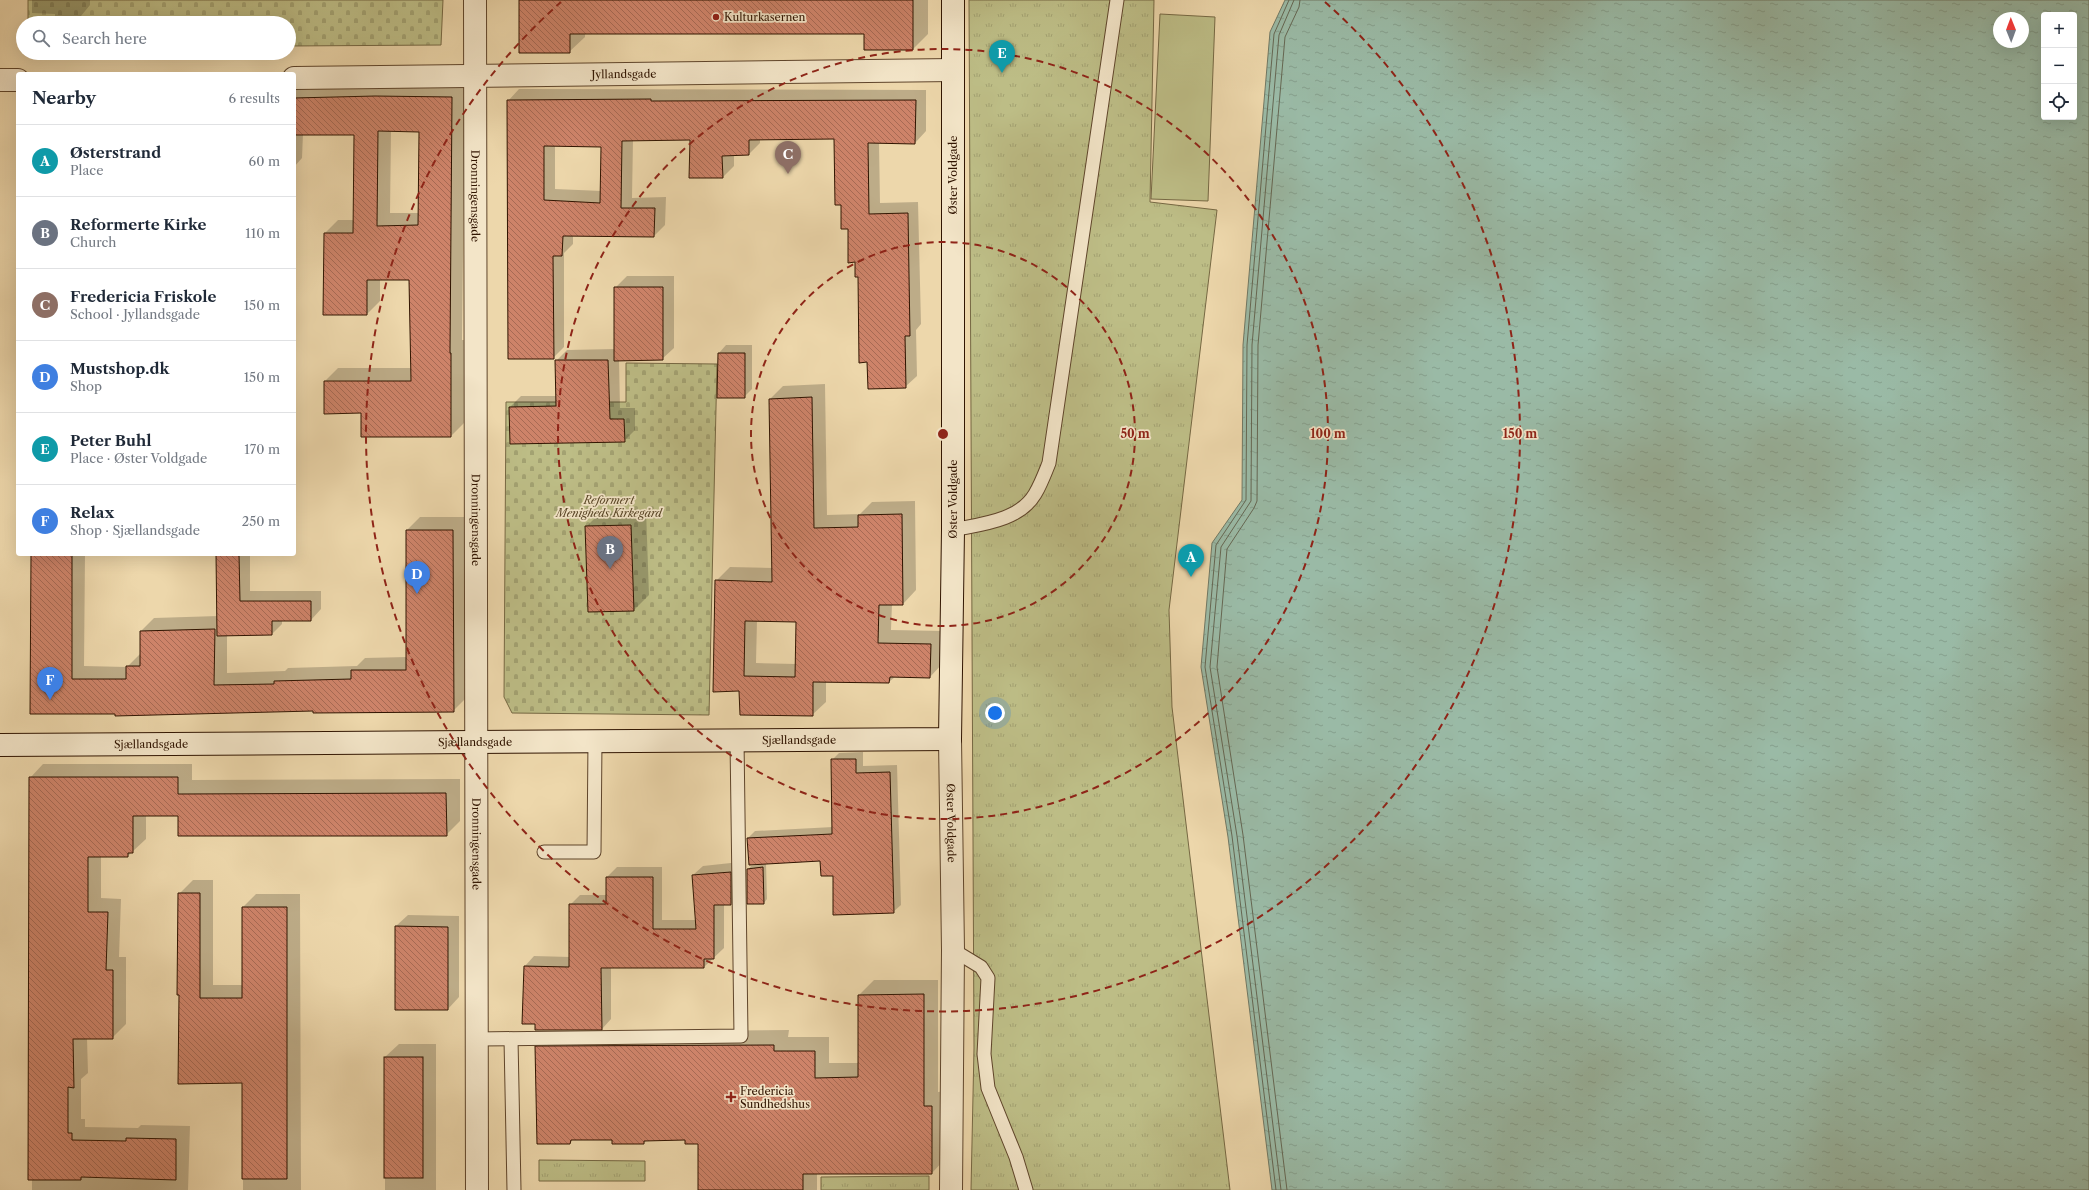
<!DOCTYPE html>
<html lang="en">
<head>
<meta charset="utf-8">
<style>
  :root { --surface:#fff; --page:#f2f2f3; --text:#1f2937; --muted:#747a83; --line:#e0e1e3; --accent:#111827 }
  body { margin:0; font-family:"Libre Caslon Text",serif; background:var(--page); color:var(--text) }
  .controls { position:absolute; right:12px; top:12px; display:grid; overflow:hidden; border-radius:4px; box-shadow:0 4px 16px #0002 }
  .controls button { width:36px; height:36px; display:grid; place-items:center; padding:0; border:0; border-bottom:1px solid var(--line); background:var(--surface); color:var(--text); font:20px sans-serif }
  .compass { position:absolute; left:1993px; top:12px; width:36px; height:36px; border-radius:50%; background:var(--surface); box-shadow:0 4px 16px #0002; rotate:359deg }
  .you { position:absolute; left:995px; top:713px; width:14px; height:14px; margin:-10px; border:3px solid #fff; border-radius:50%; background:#1a73e8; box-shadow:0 0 0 6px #1a73e833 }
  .badge { display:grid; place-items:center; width:26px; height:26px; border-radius:50%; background:var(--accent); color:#fff; font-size:13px; font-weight:700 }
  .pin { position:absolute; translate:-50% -33px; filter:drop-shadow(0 1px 2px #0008) }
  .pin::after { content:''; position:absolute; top:21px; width:14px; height:12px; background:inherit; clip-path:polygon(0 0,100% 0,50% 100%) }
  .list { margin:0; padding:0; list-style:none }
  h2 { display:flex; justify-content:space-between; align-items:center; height:52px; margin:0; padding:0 16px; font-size:17px }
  h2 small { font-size:13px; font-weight:400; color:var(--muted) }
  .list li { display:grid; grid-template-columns:26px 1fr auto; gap:12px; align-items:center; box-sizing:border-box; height:72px; padding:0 16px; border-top:1px solid var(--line) }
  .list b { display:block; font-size:15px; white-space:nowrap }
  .list p { margin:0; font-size:13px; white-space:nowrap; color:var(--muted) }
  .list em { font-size:13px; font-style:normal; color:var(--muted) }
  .icon { flex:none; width:22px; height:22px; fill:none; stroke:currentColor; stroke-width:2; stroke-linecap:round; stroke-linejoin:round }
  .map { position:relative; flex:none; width:2089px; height:1190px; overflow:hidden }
  .search { position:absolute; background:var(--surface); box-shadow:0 4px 16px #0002; left:16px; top:16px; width:280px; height:44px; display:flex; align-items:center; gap:10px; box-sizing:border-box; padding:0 14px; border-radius:22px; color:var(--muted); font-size:15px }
  .panel { position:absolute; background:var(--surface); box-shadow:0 4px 16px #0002; left:16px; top:72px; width:280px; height:484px; border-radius:4px }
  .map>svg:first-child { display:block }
  .grass { fill:url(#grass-tufts); stroke:#766843 }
  .cemetery { fill:url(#cemetery-stones); stroke:#766843 }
  .garden { fill:#bdbd86; stroke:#766843 }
  .water { fill:url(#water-ripples); stroke:#707864; fill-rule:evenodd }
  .shadow { fill:#0003; fill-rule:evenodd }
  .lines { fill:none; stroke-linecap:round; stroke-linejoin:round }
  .shore { stroke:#656753; stroke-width:1 }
  .building { fill:url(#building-back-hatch); stroke:#301400; fill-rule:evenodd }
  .lane-casing { stroke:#5f452b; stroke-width:15 }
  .street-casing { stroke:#5f452b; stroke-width:24 }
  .secondary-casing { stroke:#301400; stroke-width:24 }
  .lane { stroke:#f3e5c8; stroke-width:13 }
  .street { stroke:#f3e5c8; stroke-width:22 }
  .secondary { stroke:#f3e5c8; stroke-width:22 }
  .ring { fill:none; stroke:#8f2418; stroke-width:2; stroke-dasharray:7 5 }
  .poi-dot { fill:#8f2418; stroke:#f3e5c8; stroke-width:1.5 }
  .labels { text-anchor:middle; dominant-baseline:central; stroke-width:3.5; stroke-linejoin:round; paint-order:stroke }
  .poi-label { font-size:11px; fill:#301400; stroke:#f3e5c8; text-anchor:start }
  .street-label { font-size:11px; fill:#301400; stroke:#f3e5c8 }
  .park-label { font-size:11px; font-style:italic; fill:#5a4728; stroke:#f3e5c8 }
  .centre { fill:#8f2418; stroke:#f3e5c8; stroke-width:2 }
  .ring-label { font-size:12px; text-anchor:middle; font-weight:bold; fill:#8f2418; stroke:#f3e5c8; stroke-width:3.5; stroke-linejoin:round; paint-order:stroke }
</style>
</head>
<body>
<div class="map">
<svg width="2089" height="1190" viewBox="0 0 2089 1190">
  <defs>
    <pattern id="grass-tufts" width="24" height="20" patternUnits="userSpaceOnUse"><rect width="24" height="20" fill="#bdbd86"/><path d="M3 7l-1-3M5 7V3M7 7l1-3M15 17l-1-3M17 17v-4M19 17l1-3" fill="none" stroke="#a3a272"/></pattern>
    <pattern id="cemetery-stones" width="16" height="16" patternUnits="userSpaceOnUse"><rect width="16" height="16" fill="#bdbd86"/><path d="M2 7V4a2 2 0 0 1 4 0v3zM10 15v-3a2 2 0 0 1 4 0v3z" fill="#a3a272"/></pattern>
    <pattern id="water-ripples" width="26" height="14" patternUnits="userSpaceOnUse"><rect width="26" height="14" fill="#9abaa6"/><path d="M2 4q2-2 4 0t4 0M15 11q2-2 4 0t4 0" fill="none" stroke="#859f8d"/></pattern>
    <pattern id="building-back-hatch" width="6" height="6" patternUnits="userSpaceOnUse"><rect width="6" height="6" fill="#cd8369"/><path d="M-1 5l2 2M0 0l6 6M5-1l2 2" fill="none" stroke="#a76a54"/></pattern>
  </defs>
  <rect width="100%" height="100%" fill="#edd7ab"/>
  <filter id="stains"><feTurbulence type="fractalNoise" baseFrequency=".005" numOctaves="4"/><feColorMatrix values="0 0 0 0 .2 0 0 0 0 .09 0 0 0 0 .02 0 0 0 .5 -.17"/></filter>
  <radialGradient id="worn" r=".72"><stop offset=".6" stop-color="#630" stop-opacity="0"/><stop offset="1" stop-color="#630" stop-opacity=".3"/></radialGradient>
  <!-- grass -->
  <g class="grass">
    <path d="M 969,0 L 1154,0 L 1150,202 L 1217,210 L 1169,610 L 1172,707 L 1230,1190 L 971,1190 L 974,1048 Z"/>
    <path d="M 539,1160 L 645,1161 L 645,1181 L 539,1181 Z"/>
    <path d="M 929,1176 L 929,1190 L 821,1190 L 821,1177 Z"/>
  </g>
  <!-- cemetery -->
  <g class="cemetery">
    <path d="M 28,0 L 443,0 L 441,45 L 289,46 L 289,23 L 28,23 Z"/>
    <path d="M 626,363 L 717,364 L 709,715 L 512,713 L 504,697 L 506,402 L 626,402 Z"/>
  </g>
  <!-- garden -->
  <path class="garden" d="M 1160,14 L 1215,17 L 1208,201 L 1151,199 Z"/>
  <!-- water -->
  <path class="water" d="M 1285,0 L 2089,0 L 2089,1190 L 1272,1190 L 1228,837 L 1201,667 L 1212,543 L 1242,500 L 1243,345 L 1270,32 ZM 2044,15 L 2074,15 L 2074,117 L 2044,117 ZM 1999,18 L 2023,18 L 2023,42 L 1999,42 Z"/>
  <!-- shadow -->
  <g class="shadow">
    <path d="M 32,0 L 90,0 L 90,5 L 81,16 L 55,16 L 55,14 L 32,13 Z"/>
    <path d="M 520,0 L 928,0 L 928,34 L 913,49 L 865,33 L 585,33 L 585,37 L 569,52 Z"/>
    <path d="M 294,84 L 465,84 L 462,340 L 464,340 L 464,423 L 451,436 L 362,412 L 325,381 L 338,368 L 411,368 L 410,279 L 380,279 L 380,301 L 367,314 L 325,233 L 338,220 L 354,220 L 355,134 L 303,134 L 302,158 L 294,167 ZM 391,130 L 420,131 L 419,213 L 390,213 Z"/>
    <path d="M 519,89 L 926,90 L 926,131 L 915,143 L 879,142 L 880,203 L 918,202 L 921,324 L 916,330 L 917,376 L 905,387 L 868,361 L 859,276 L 842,204 L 835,138 L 760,139 L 760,143 L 749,154 L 734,155 L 734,166 L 723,177 L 691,139 L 633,140 L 632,198 L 666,197 L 665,225 L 654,236 L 573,235 L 573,244 L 564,253 L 564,347 L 553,358 L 508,101 ZM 555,145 L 602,146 L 602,191 L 555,189 Z"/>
    <path d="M 627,276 L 674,276 L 674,348 L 662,359 L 619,360 L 620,408 L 635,408 L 635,430 L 624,441 L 510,407 L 521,396 L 557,396 L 556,361 L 567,350 L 615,349 L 615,288 Z"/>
    <path d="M 726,345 L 752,345 L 752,389 L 744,397 L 719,353 Z"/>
    <path d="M 825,384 L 827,515 L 860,514 L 872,502 L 915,501 L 916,590 L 903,604 L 892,604 L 891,630 L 944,631 L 943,663 L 930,677 L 896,676 L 889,682 L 826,682 L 826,702 L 812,715 L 740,690 L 716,581 L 730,567 L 773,568 L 770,399 L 783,386 ZM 757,620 L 797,621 L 796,664 L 756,663 Z"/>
    <path d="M 646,510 L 649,595 L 634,610 L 589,611 L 586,527 L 601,512 Z"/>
    <path d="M 420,517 L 465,517 L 466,698 L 453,711 L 314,710 L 31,713 L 31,554 L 85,554 L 84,666 L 127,667 L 141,653 L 141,631 L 154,618 L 218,616 L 217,554 L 250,554 L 250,591 L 321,591 L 321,609 L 311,620 L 282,620 L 282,624 L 272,634 L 227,635 L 227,673 L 285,671 L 288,668 L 357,666 L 365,658 L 407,657 L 407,530 Z"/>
    <path d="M 863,752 L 863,766 L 897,765 L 901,905 L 893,912 L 834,874 L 821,860 L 766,863 L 767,899 L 764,903 L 748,870 L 751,866 L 765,864 L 764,863 L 748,838 L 755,831 L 833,827 L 832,760 L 839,753 Z"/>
    <path d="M 43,764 L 192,764 L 192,780 L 460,779 L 460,821 L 446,835 L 179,815 L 146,815 L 146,839 L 132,852 L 128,856 L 101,856 L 101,898 L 121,899 L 119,957 L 126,957 L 126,1024 L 112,1038 L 87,1038 L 88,1073 L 81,1079 L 81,1119 L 85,1119 L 85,1127 L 138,1128 L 141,1125 L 190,1126 L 188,1190 L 32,1190 L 30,778 Z"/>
    <path d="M 740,862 L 741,894 L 731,904 L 724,904 L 724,948 L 704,967 L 611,967 L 611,1019 L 602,1029 L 525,966 L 534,956 L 570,957 L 570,905 L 580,895 L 607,895 L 607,877 L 617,867 L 662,867 L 662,920 L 697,920 L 693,875 L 703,866 Z"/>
    <path d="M 193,880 L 213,880 L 213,985 L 243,985 L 243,907 L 256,894 L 300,894 L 301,1190 L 243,1190 L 243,1082 L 179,1083 L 179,894 Z"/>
    <path d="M 408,915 L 459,916 L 459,997 L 448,1009 L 396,1009 L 396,926 Z"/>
    <path d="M 874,980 L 938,980 L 938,1092 L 947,1091 L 946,1158 L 932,1173 L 817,1173 L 817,1190 L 699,1190 L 699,1143 L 686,1139 L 647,1140 L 644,1143 L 613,1139 L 573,1139 L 570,1143 L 536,1047 L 551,1032 L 789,1030 L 788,1037 L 829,1037 L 829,1063 L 859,1063 L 859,995 Z"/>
    <path d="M 399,1044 L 436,1044 L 436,1190 L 385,1190 L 385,1057 Z"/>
  </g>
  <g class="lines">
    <!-- shore -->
    <g class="shore">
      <path d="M 1276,1190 L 1232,836 L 1205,667 L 1216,545 L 1246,500 L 1247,345 L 1274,34 L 1289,0"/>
      <path d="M 1281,1190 L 1237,836 L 1210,667 L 1221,547 L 1251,501 L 1252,345 L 1279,35 L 1294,0"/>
      <path d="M 1287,1190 L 1243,835 L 1217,667 L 1227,549 L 1254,508 L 1257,501 L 1258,345 L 1285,37 L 1299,7 L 1300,0"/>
    </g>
  </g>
  <!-- building -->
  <g class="building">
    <path d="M 519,0 L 913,0 L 913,50 L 864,50 L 864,34 L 570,34 L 570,53 L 519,53 Z"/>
    <path d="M 375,96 L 452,97 L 450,353 L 451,353 L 451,437 L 361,437 L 361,413 L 324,414 L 324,381 L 411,381 L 409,280 L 367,280 L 367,315 L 323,315 L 324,233 L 353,233 L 354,135 L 294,135 L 294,98 ZM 378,131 L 419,132 L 418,225 L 377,226 Z"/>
    <path d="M 651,99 L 651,101 L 916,100 L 915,144 L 868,143 L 869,214 L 908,213 L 910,336 L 905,336 L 906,388 L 868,389 L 867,362 L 859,363 L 858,277 L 855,277 L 855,262 L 848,263 L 848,229 L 841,229 L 841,205 L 835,205 L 834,139 L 749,140 L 749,155 L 722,156 L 723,178 L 689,178 L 690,140 L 622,141 L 621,208 L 655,208 L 654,237 L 563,236 L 562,256 L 553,256 L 554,359 L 508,359 L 507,100 ZM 544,146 L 601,147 L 600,203 L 544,200 Z"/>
    <path d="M 614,287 L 663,287 L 663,360 L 614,361 Z"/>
    <path d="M 718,353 L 745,353 L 745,398 L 717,398 Z"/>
    <path d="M 555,360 L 608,360 L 610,419 L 624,419 L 625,442 L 510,444 L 509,407 L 556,406 Z"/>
    <path d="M 812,397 L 814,528 L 858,527 L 858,515 L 902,514 L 903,605 L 879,605 L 878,643 L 931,644 L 930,678 L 890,677 L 889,683 L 813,682 L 813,716 L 740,715 L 739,691 L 713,692 L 715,580 L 772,582 L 769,399 ZM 745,621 L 796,622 L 795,677 L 744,676 Z"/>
    <path d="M 631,525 L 634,611 L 588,612 L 585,526 Z"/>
    <path d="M 406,530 L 453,530 L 454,712 L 313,713 L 313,711 L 115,716 L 115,714 L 30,714 L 31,554 L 72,554 L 72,679 L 126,679 L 126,666 L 140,666 L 140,631 L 215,629 L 214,685 L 274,684 L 274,681 L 351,679 L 351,670 L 406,670 Z"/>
    <path d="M 216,554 L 239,554 L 240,601 L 311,601 L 311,621 L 272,621 L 272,635 L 217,636 Z"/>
    <path d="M 831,759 L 856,759 L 856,773 L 890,772 L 894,913 L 833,915 L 833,876 L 821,876 L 820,861 L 749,865 L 747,838 L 832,834 Z"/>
    <path d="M 29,777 L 178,777 L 178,794 L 446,793 L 447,836 L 178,836 L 178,816 L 133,816 L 133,853 L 128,853 L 128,857 L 88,857 L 88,912 L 108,912 L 106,970 L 113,970 L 113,1039 L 73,1039 L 74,1088 L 68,1087 L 68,1133 L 72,1133 L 72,1140 L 126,1141 L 126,1138 L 176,1139 L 176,1180 L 81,1177 L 81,1180 L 28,1180 Z"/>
    <path d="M 763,867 L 764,904 L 747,904 L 747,869 Z"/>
    <path d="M 731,872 L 731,905 L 714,905 L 714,959 L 704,959 L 704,968 L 601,968 L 602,1030 L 535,1030 L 535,1024 L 522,1024 L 524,966 L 569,967 L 569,904 L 606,904 L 606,877 L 653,877 L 653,929 L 696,929 L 692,875 Z"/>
    <path d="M 178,893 L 200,893 L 200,998 L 242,998 L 242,907 L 287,907 L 287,1179 L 242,1179 L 242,1083 L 178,1084 L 179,995 L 177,995 Z"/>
    <path d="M 395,926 L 448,927 L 448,1010 L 395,1010 Z"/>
    <path d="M 924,994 L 924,1106 L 932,1106 L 932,1174 L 803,1174 L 803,1190 L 698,1190 L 698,1144 L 685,1144 L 685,1140 L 644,1141 L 644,1144 L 612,1144 L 612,1140 L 571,1140 L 570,1144 L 537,1144 L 535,1046 L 774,1045 L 774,1051 L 815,1051 L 815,1078 L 858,1077 L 858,995 Z"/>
    <rect x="384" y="1057" width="39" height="121"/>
  </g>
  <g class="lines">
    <!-- lane casing -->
    <g class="lane-casing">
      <g id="lane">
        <path d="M 953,530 C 981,524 1019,521 1035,494 C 1041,484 1045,473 1049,463 L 1117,0"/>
        <path d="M 544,852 L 594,852 L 595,741"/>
        <path d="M 953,950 L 981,967 L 988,978 L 984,1054 L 988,1088 L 1016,1157 L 1026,1190"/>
        <path d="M 477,1039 L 741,1036 L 737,740"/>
        <path d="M 511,1039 L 514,1190"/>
      </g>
    </g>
    <!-- street casing -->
    <g class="street-casing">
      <g id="street">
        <path id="s1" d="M 475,0 L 477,1190"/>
        <path id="s2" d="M 294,78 L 953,70"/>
        <path d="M 0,80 L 18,80"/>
        <path id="s3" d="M 950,739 L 953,950 L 951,1190"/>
      </g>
    </g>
    <!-- secondary casing -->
    <g class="secondary-casing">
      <g id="secondary">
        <path id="s4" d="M 0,745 L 950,739 L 953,530 L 953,0"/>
      </g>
    </g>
    <!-- lane -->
    <use href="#lane" class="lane"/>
    <!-- street -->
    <use href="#street" class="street"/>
    <!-- secondary -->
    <use href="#secondary" class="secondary"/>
  </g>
  <!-- distance rings -->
  <g class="ring">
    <circle cx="943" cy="434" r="192"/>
    <circle cx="943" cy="434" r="385"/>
    <path d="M1325 2A577 577 0 1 1 561 2"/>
  </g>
  <!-- markers -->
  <g class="poi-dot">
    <circle cx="716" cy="17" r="4"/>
    <path d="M729 1091h4v4h4v4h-4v4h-4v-4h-4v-4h4z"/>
  </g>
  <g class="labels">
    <!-- poi labels -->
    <g class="poi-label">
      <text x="724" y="17">Kulturkasernen</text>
      <text x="740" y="1091">Fredericia<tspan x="740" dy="13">Sundhedshus</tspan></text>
    </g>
    <!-- street labels -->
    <g class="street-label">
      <text stroke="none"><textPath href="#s2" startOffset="330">Jyllandsgade</textPath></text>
      <text transform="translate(953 175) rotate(-90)">Øster Voldgade</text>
      <text stroke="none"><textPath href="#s1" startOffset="196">Dronningensgade</textPath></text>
      <text stroke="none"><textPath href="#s4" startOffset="1190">Øster Voldgade</textPath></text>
      <text stroke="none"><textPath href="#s1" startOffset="520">Dronningensgade</textPath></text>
      <text stroke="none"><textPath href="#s4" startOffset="799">Sjællandsgade</textPath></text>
      <text stroke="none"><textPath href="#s4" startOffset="475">Sjællandsgade</textPath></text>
      <text stroke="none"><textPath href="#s4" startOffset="151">Sjællandsgade</textPath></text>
      <text stroke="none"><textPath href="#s3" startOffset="84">Øster Voldgade</textPath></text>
      <text stroke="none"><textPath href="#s1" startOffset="844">Dronningensgade</textPath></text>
    </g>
    <!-- park labels -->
    <g class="park-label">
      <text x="609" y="500">Reformert<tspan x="609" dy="13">Menigheds Kirkegård</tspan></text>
    </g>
  </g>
  <circle cx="943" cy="434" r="6" class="centre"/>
  <g class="ring-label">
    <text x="1135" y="438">50 m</text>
    <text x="1328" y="438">100 m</text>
    <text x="1520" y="438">150 m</text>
  </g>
  <rect width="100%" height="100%" filter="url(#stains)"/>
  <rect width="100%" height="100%" fill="url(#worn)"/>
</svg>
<div class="controls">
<button>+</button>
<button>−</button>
<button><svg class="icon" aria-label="locate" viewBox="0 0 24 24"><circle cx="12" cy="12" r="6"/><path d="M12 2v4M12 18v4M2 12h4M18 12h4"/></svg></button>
</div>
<svg class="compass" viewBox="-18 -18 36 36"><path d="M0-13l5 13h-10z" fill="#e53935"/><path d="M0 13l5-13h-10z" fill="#747a83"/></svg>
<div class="you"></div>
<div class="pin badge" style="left:1191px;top:577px;background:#0f9aa8">A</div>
<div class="pin badge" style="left:610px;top:569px;background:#6b7280">B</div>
<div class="pin badge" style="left:788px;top:174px;background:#8d6e63">C</div>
<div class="pin badge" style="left:417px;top:594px;background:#3f7fe0">D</div>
<div class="pin badge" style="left:1002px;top:73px;background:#0f9aa8">E</div>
<div class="pin badge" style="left:50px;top:700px;background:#3f7fe0">F</div>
<div class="search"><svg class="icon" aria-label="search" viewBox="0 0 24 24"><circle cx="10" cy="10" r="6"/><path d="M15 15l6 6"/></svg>Search here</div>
<section class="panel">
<h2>Nearby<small>6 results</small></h2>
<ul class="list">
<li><span class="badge" style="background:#0f9aa8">A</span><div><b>Østerstrand</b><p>Place</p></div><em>60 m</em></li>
<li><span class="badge" style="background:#6b7280">B</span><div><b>Reformerte Kirke</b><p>Church</p></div><em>110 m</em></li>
<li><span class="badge" style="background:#8d6e63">C</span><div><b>Fredericia Friskole</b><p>School · Jyllandsgade</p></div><em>150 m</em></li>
<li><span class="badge" style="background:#3f7fe0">D</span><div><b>Mustshop.dk</b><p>Shop</p></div><em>150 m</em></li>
<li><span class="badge" style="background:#0f9aa8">E</span><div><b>Peter Buhl</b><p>Place · Øster Voldgade</p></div><em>170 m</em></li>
<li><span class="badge" style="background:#3f7fe0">F</span><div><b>Relax</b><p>Shop · Sjællandsgade</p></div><em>250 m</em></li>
</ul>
</section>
</div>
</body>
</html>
